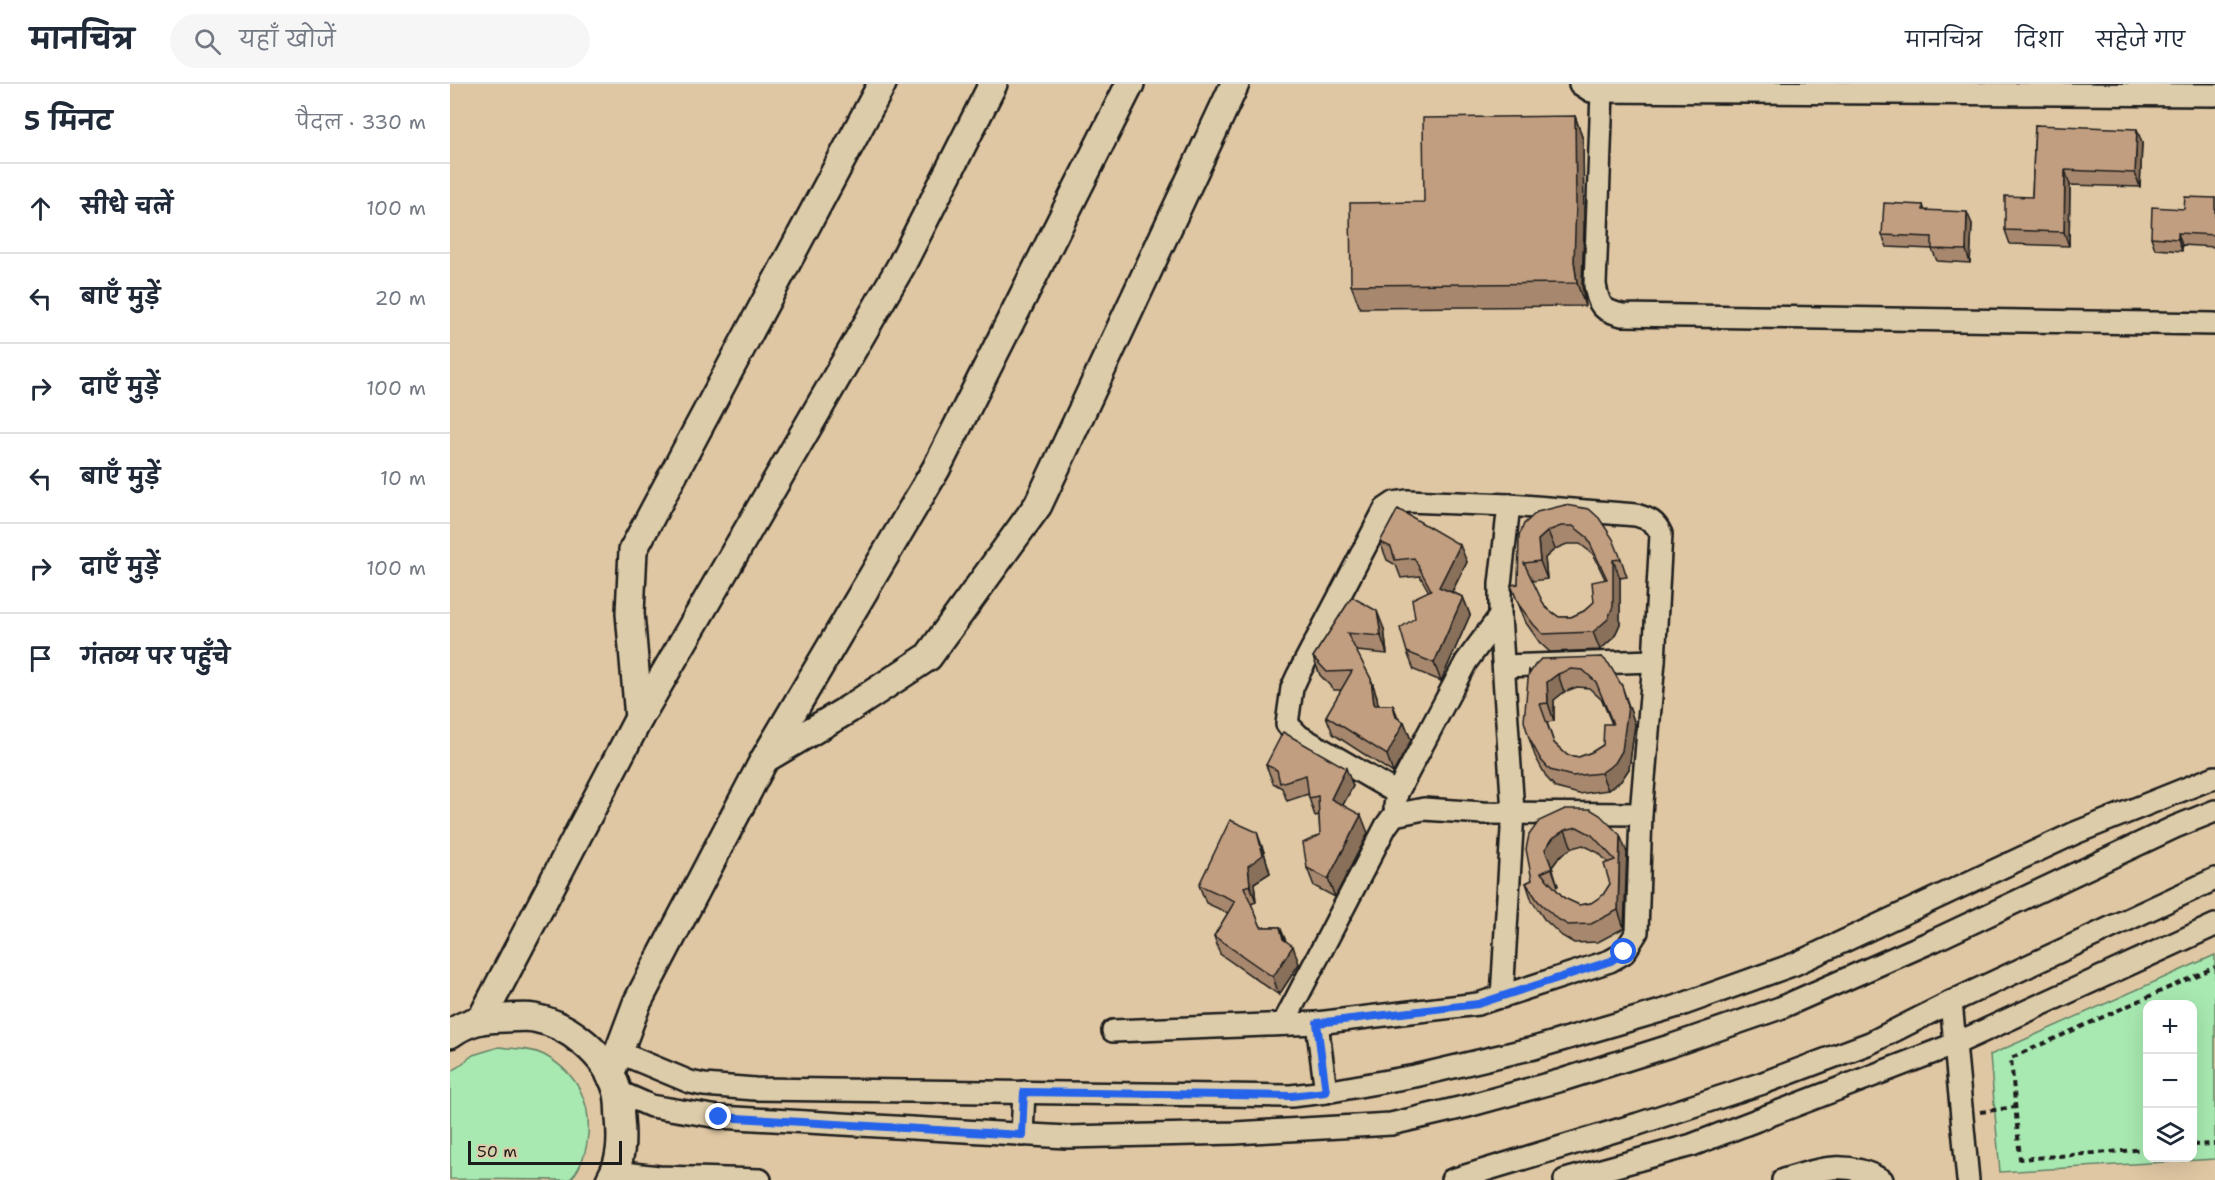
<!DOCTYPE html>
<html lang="hi">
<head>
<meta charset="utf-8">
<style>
  :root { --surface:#fff; --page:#f6f6f7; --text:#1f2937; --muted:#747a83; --line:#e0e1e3 }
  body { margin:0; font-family:"Shantell Sans","Playpen Sans Deva",sans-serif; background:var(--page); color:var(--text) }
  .controls { position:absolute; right:18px; bottom:18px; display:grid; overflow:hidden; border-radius:12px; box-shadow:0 6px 24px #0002 }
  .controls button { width:54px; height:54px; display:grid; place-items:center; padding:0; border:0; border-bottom:2px solid var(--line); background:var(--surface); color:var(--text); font:30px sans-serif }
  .scale { position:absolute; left:18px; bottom:15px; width:154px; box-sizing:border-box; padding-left:6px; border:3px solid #1c1c1c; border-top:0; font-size:16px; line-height:21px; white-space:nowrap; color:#1c1c1c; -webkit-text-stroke:4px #ddcca9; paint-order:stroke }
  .stop { position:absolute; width:18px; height:18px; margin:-14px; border:4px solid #2563eb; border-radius:50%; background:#fff }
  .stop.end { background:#2563eb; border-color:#fff; box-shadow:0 2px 6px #0008 }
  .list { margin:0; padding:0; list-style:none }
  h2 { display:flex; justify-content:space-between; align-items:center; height:78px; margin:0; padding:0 24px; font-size:26px }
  h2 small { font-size:20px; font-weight:400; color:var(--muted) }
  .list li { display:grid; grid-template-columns:39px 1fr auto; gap:18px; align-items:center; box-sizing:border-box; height:90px; padding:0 24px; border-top:2px solid var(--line) }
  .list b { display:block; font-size:22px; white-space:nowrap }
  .list em { font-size:20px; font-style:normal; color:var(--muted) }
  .icon { flex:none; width:33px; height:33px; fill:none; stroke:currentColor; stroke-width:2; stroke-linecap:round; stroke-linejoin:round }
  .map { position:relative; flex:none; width:1765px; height:1096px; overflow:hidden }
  header { display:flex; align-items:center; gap:36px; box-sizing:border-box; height:84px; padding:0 30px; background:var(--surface); border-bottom:2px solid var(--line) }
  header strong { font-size:28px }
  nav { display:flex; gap:33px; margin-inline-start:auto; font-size:21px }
  .search { width:420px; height:54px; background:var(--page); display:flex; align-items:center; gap:15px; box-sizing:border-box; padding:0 21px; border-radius:33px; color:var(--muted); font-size:22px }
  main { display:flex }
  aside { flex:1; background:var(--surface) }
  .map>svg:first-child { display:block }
  .green { fill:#a8e9b1; stroke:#628266; stroke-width:1.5; fill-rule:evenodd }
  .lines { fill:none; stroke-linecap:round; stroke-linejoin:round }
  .minor-casing { stroke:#1c1c1c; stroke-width:26 }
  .major-casing { stroke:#1c1c1c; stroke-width:32 }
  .path { stroke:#1c1c1c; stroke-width:4; stroke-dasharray:6 4.5; stroke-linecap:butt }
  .minor { stroke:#ddcca9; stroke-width:21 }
  .major { stroke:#ddcca9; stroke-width:27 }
  .wall { fill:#a7886e; stroke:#1c1c1c; stroke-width:1.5; fill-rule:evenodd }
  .shaded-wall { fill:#886f5a; stroke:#1c1c1c; stroke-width:1.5 }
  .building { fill:#c29e80; stroke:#1c1c1c; stroke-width:1.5; fill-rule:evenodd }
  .route { stroke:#2563eb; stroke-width:8 }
</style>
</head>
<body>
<header>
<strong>मानचित्र</strong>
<div class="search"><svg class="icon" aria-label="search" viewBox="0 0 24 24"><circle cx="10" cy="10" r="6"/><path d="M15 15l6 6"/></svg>यहाँ खोजें</div>
<nav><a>मानचित्र</a><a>दिशा</a><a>सहेजे गए</a></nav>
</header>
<main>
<aside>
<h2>5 मिनट<small>पैदल · 330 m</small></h2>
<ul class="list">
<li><svg class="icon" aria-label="ahead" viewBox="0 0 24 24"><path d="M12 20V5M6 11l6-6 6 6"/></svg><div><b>सीधे चलें</b></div><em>100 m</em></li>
<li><svg class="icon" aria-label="left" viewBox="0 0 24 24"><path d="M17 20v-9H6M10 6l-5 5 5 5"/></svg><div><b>बाएँ मुड़ें</b></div><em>20 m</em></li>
<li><svg class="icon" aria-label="right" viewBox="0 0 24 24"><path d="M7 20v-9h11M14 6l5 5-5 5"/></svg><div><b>दाएँ मुड़ें</b></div><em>100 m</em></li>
<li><svg class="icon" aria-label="left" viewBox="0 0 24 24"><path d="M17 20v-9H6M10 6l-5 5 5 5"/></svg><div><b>बाएँ मुड़ें</b></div><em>10 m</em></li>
<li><svg class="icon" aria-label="right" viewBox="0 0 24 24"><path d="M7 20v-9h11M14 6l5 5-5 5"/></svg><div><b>दाएँ मुड़ें</b></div><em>100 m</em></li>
<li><svg class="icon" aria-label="arrive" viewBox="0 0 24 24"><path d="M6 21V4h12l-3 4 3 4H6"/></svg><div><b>गंतव्य पर पहुँचे</b></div></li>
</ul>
</aside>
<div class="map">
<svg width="1765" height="1096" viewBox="0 0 1765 1096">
  <rect width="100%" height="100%" fill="#e0c7a3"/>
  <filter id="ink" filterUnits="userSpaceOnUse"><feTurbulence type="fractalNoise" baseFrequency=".0167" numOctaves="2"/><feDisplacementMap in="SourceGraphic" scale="12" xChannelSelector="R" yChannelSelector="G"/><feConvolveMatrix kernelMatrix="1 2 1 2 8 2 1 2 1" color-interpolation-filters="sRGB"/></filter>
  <g filter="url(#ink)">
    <!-- green -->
    <g class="green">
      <path d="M 1765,871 L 1765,1075 L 1550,1088 L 1540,971 ZM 1742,920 L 1742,1074 L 1698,1074 L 1698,920 Z"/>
      <path d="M 49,963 C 63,965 81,964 94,971 C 129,990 143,1021 137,1059 C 135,1072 129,1088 119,1096 L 0,1095 L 0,989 L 23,971 Z"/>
    </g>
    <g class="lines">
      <!-- minor casing -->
      <g class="minor-casing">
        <g id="minor">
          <path d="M 1130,0 L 1141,7 L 1765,11"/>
          <path d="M 1152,8 L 1145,201 C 1149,222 1151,226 1172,231 L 1765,240"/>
          <path d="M 1054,582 L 1204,577"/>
          <path d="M 945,722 L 947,709 L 1016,578 L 1050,532"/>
          <path d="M 1052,913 L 1063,728 L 1050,532 L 1050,500 L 1059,421"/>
          <path d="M 1501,918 L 1518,1096"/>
          <path d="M 867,939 L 876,1008"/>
          <path d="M 833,940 L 936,742 L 944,731 L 974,725 L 1033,729 L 1191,730"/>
          <path d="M 663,947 L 867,939 L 1028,920 L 1160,877 L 1174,869 L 1187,848 L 1191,730 L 1204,577 L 1211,450 C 1205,437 1199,435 1186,431 L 1059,421 L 957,417 L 944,419 L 935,425 L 848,591 L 842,604 L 837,640 L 849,652 L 947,709"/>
          <path d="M 168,968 L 240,998 L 254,1001 L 305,1005 L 841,1012 L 876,1008 L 965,992 L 1084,964 L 1228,922 L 1345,880 L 1625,749 L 1765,693"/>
          <path d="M 167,1007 L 201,1022 L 269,1033 L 617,1053 L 785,1049 L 941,1040 L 1018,1022 L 1112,996 L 1223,961 L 1330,924 L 1485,856 L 1725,743 L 1765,727"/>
          <path d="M 572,1051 L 574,1008"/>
          <path d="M 164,1088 L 209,1093 L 310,1096"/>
          <path d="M 1002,1096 L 1188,1040 L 1313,999 L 1420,959 L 1501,918 L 1765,795"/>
          <path d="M 1115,1096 L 1242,1061 L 1505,960 L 1765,841"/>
          <path d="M 1333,1096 C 1371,1085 1396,1075 1432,1096"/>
        </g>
      </g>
      <!-- major casing -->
      <g class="major-casing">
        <g id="major">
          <path d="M 189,634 L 180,529 L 183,466 L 432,0"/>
          <path d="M 318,673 L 399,625 L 478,573 L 588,421 L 785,0"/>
          <path d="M 32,934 L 189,634 L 451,182 L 543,0"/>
          <path d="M 0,950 C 18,937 34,934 56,934 C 65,934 75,932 84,934 C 119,940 157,972 167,1006 C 170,1015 169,1025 170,1034 C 172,1056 172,1076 160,1096"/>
          <path d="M 160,991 L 187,919 L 314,676 L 486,385 L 680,0"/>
        </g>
      </g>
      <!-- path -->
      <g class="path">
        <path d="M 1530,1028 L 1565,1023"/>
        <path d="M 1742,1061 L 1765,1060"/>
        <path d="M 1698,1065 L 1570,1075 L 1561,974 L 1765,883"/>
      </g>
      <!-- minor -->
      <use href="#minor" class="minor"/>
      <!-- major -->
      <use href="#major" class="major"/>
    </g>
    <!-- wall -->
    <g class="wall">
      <path d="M 1125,32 L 1133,56 L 1134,144 L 1132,201 L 1135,222 L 910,224 L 901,201 L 974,118 Z"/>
      <path d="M 1585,41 L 1692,59 L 1690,103 L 1620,101 L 1619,162 L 1560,160 L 1555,146 L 1582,113 Z"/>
      <path d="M 1765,114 L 1765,163 L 1732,161 L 1732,167 L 1705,165 L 1701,153 L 1734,125 Z"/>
      <path d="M 1473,121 L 1475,127 L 1522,140 L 1520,179 L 1487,177 L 1482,165 L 1437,163 L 1432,151 Z"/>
      <path d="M 1115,421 L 1171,475 L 1177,493 L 1170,494 L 1170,540 L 1164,553 L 1150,566 L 1100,568 L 1090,559 L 1076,539 L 1061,501 L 1068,500 L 1074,440 ZM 1117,460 L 1130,460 L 1143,470 L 1155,495 L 1144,518 L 1134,527 L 1121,533 L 1109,533 L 1095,523 L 1082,497 L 1097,495 L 1095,474 L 1105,465 Z"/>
      <path d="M 930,458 L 1017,478 L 1002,508 L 1013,513 L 1020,531 L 991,597 L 964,586 L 957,568 L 965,534 L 979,508 L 970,492 L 951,494 L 946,481 L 937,476 Z"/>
      <path d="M 902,513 L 934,545 L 937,570 L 906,567 L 921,595 L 927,613 L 928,621 L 943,621 L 948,634 L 954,638 L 961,656 L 943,689 L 883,650 L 876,632 L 892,606 L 884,606 L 870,591 L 863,573 Z"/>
      <path d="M 1152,573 L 1178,620 L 1185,640 L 1179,685 L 1171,697 L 1158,706 L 1129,710 L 1106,704 L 1097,694 L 1085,672 L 1079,654 L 1080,589 ZM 1127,603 L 1139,604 L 1152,616 L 1162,640 L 1153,661 L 1142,668 L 1129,673 L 1117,671 L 1104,659 L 1097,638 L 1104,637 L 1104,616 L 1114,608 Z"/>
      <path d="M 816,681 L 903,702 L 893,721 L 918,749 L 885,813 L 864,802 L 857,784 L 870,751 L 869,731 L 865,732 L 859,714 L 858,710 L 837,717 L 832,704 L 823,699 Z"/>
      <path d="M 1115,725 L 1177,769 L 1174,844 L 1148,858 L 1124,859 L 1112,852 L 1094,835 L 1082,817 L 1076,799 L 1082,796 ZM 1133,761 L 1149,769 L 1158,779 L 1160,800 L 1153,811 L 1141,819 L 1129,821 L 1114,814 L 1105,804 L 1108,802 L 1102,783 L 1110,772 L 1122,764 Z"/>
      <path d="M 813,765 L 820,789 L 804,799 L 806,818 L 801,820 L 811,843 L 830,843 L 836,857 L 849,880 L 829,911 L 770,870 L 764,852 L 778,829 L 756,819 L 749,801 Z"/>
    </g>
    <!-- shaded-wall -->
    <g class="shaded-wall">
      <path d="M 1125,32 L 1133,56 L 1134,144 L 1132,201 L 1135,222 L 1127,199 L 1124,177 Z"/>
      <path d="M 1687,45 L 1692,59 L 1690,103 L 1685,89 Z"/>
      <path d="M 1615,86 L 1620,101 L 1619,162 L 1614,148 Z"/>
      <path d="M 1517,128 L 1522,140 L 1520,179 L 1516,166 Z"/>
      <path d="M 1728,149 L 1732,161 L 1732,167 L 1728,155 Z"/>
      <path d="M 1098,447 L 1105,465 L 1095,474 L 1097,495 L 1090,477 L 1088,456 Z"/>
      <path d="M 1010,461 L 1017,478 L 995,521 L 989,503 Z"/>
      <path d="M 1163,476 L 1170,494 L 1170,540 L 1164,553 L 1150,566 L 1143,548 Z"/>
      <path d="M 1013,513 L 1020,531 L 991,597 L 984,579 Z"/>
      <path d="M 927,527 L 934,545 L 937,570 L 931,552 Z"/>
      <path d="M 1108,590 L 1114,608 L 1104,616 L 1104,637 L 1098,619 L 1097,598 Z"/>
      <path d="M 921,595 L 927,613 L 930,639 L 924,621 Z"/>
      <path d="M 1172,602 L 1185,640 L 1179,685 L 1171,697 L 1158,706 L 1151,689 Z"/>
      <path d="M 943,621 L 950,639 L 954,638 L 961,656 L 943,689 L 937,671 L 946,633 Z"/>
      <path d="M 896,684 L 903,702 L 887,732 L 881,715 Z"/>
      <path d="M 911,731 L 918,749 L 885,813 L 878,795 Z"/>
      <path d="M 1115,746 L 1122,764 L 1110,772 L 1102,783 L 1108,802 L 1095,765 L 1103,754 Z"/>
      <path d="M 807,748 L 813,765 L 820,789 L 804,799 L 806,818 L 800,801 L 798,782 Z"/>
      <path d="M 1170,751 L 1177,769 L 1174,844 L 1168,826 Z"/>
      <path d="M 830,843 L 837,861 L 843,862 L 849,880 L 829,911 L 823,893 L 833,855 Z"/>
    </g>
    <!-- building -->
    <g class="building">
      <path d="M 1125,32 L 1126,121 L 1124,177 L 1127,199 L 901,201 L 900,119 L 974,118 L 973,34 Z"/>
      <path d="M 1585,41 L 1687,45 L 1685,89 L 1615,86 L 1614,148 L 1555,146 L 1555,112 L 1582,113 Z"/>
      <path d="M 1735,113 L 1765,114 L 1765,151 L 1728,149 L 1728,155 L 1701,153 L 1702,123 L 1734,125 Z"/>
      <path d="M 1434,119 L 1473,121 L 1473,126 L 1517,128 L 1516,166 L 1482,165 L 1482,153 L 1432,151 Z"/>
      <path d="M 1115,421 L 1139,425 L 1149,434 L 1163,455 L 1171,475 L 1163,476 L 1163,522 L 1158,535 L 1143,548 L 1093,550 L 1084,541 L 1069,521 L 1061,501 L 1068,500 L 1069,452 L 1074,440 L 1087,428 ZM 1111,442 L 1123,442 L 1137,453 L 1157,495 L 1142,498 L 1144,518 L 1134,527 L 1121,533 L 1109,533 L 1095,523 L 1074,479 L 1090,477 L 1088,456 L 1098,447 Z"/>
      <path d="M 948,425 L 1010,461 L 989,503 L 1013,513 L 984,579 L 957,568 L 950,544 L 965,534 L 962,515 L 981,506 L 964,474 L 945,476 L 941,463 L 930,458 Z"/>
      <path d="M 902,513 L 927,527 L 931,552 L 897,549 L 921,595 L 924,621 L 943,621 L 946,633 L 954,638 L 937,671 L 876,632 L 902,587 L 877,588 L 863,573 Z"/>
      <path d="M 1152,573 L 1159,580 L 1172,602 L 1178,622 L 1172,667 L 1165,679 L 1151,689 L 1122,692 L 1100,686 L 1091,676 L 1079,654 L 1074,637 L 1079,585 L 1080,589 L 1085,581 L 1091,575 ZM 1121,585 L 1133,586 L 1146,598 L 1163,640 L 1154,640 L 1153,661 L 1142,668 L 1129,673 L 1117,671 L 1104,659 L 1090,620 L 1098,619 L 1097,598 L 1108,590 Z"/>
      <path d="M 833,648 L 896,684 L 881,715 L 911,731 L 878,795 L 857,784 L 853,759 L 870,751 L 868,712 L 859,714 L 856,691 L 830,699 L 827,686 L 816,681 Z"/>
      <path d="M 1115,725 L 1140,725 L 1150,731 L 1170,751 L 1168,826 L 1141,840 L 1118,841 L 1106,834 L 1088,817 L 1076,799 L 1082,796 L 1076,765 L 1079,751 L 1089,737 ZM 1127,743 L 1142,751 L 1165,776 L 1154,780 L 1160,800 L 1153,811 L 1141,819 L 1129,821 L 1114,814 L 1091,789 L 1102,784 L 1095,765 L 1103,754 L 1115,746 Z"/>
      <path d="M 780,736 L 807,748 L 813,771 L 798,782 L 800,801 L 794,803 L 811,843 L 830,843 L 833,855 L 843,862 L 823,893 L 764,852 L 785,817 L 749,801 Z"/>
    </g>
  </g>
  <g class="lines" filter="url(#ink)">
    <!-- route -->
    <path class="route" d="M 269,1033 L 572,1051 L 574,1008 L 841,1012 L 876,1008 L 867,939 L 1028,920 L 1161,877 L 1174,868"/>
  </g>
</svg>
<div class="controls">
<button>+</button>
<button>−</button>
<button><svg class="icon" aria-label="layers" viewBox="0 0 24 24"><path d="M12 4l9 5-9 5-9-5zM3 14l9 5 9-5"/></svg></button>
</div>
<div class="scale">50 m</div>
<div class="stop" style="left:1174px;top:868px"></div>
<div class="stop end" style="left:269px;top:1033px"></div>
</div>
</main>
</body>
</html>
